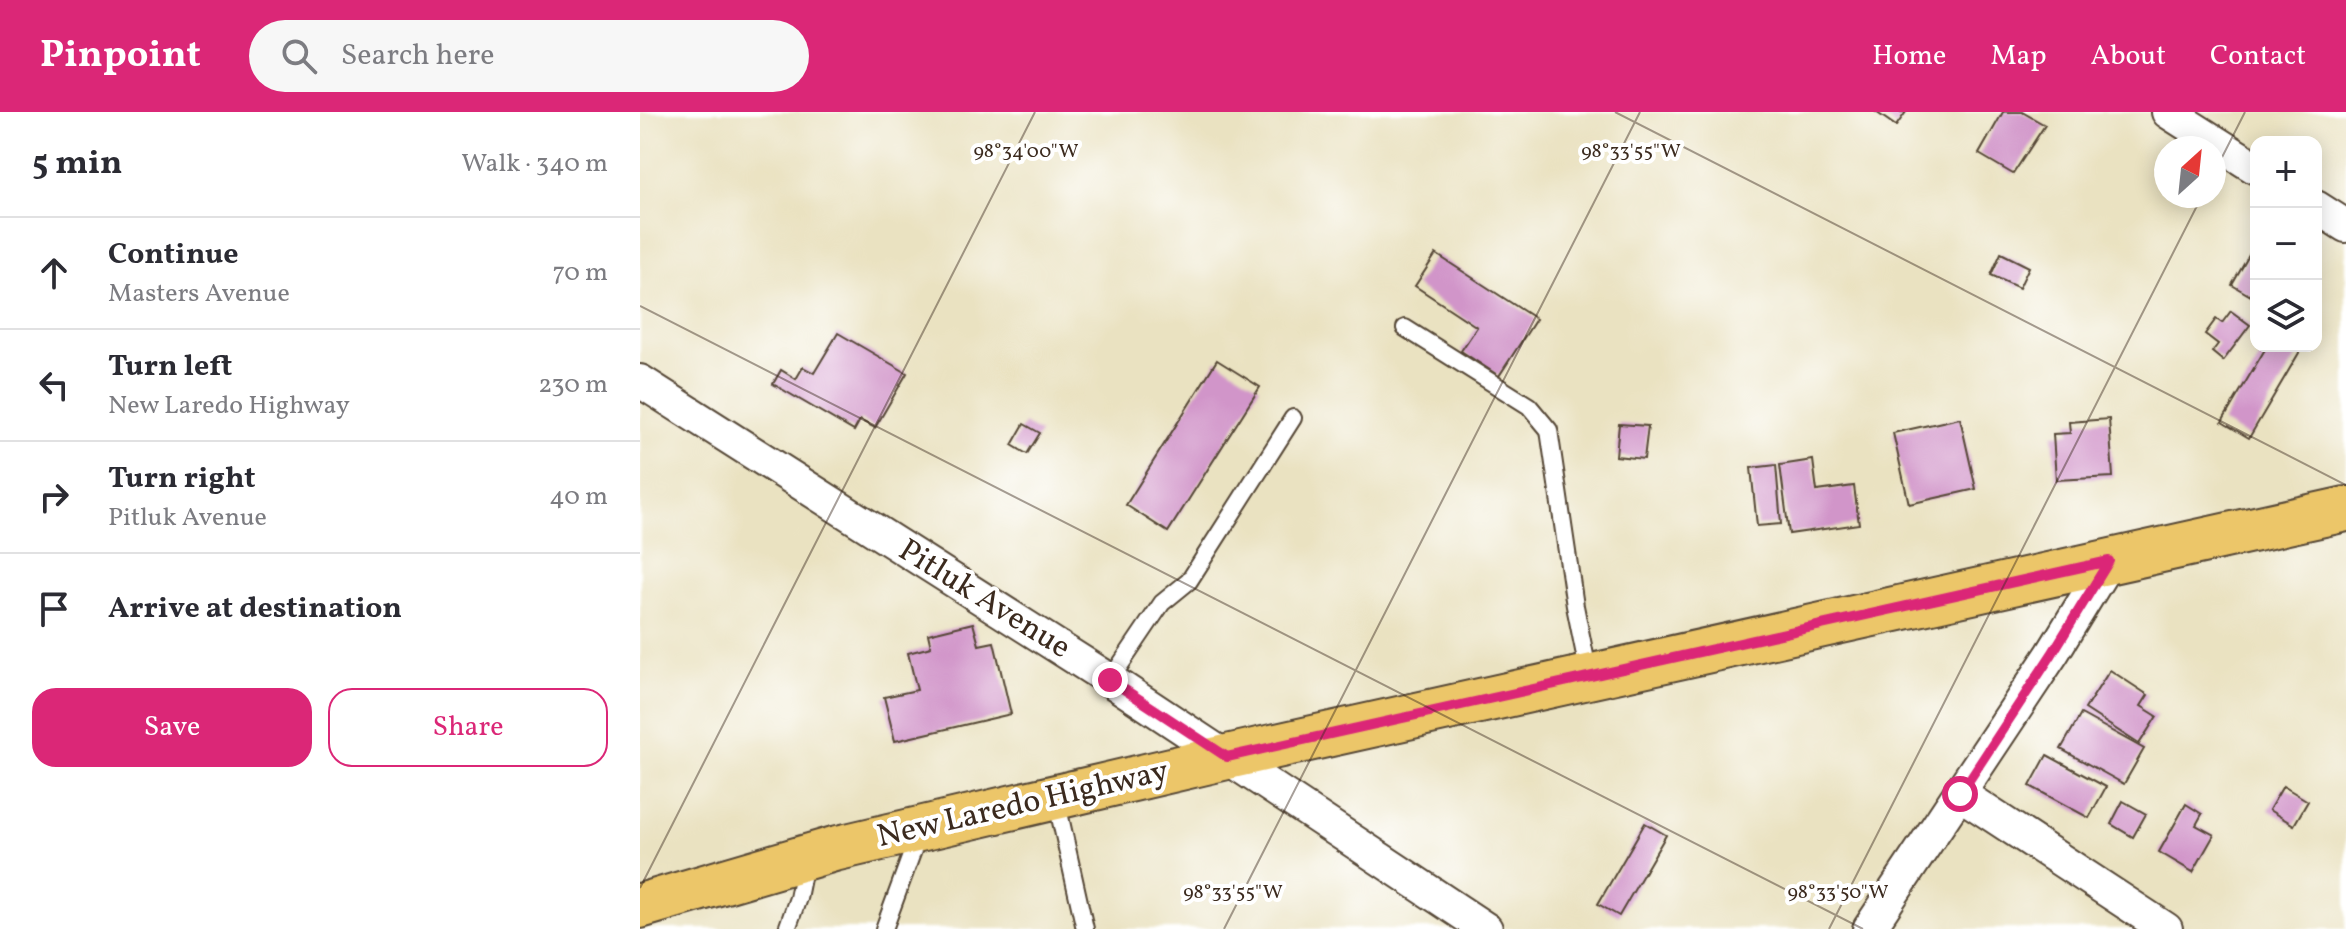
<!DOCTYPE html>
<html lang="en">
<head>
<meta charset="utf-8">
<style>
  :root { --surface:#fff; --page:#f7f7f7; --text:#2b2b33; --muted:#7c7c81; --line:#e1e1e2; --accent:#db2777 }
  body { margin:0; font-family:Vollkorn,serif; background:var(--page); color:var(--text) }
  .controls { position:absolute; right:24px; top:24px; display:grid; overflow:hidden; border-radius:16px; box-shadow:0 4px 20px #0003 }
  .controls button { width:72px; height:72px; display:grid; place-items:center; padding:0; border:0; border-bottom:2px solid var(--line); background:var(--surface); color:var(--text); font:40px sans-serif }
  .compass { position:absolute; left:1514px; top:24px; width:72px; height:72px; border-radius:50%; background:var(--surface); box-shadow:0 4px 20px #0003; rotate:27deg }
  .stop { position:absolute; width:24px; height:24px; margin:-18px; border:6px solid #db2777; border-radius:50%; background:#fff }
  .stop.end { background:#db2777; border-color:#fff; box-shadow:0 2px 8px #0008 }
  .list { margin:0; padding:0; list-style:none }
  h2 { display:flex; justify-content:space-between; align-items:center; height:104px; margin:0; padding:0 32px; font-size:34px }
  h2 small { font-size:26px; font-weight:400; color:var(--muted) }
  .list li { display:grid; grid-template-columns:52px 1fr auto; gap:24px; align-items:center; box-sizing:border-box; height:112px; padding:0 32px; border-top:2px solid var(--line) }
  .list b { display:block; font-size:30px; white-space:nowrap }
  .list p { margin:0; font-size:26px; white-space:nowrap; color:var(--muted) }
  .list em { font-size:26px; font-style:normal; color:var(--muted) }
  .actions { display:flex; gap:16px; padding:24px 32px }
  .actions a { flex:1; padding:18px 0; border:2px solid var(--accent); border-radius:24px; text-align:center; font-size:28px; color:var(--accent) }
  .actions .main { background:var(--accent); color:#fff }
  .icon { flex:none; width:44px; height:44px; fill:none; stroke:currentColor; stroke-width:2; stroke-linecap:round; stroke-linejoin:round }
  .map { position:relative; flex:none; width:1706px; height:817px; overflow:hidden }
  header { display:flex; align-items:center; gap:48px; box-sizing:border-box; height:112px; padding:0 40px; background:var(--accent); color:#fff }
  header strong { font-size:38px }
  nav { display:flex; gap:44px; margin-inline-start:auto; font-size:28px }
  .search { width:560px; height:72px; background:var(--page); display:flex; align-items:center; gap:20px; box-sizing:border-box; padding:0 28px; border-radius:44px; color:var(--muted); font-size:30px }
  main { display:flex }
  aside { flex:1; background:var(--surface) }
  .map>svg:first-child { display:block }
  .building { fill:#d195c9 }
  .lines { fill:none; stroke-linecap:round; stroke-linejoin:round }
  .service-casing { stroke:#554636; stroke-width:20 }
  .minor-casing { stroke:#554636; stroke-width:36 }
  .primary-casing { stroke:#554636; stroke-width:48 }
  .service { stroke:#fff; stroke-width:16 }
  .minor { stroke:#fff; stroke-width:32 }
  .primary { stroke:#ecc669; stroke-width:44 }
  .route { stroke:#db2777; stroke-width:10 }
  .ticks { fill:none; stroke:#3b2a1e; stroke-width:2; stroke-opacity:0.45 }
  .labels { text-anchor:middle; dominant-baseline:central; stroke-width:8; stroke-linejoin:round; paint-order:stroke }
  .street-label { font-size:32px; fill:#3b2a1e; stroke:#fff }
  .ticks-label { font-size:20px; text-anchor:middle; fill:#3b2a1e; stroke:#fff; stroke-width:8; stroke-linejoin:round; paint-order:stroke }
</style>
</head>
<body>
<header>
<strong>Pinpoint</strong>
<div class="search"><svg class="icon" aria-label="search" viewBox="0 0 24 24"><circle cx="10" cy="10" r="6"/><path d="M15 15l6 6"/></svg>Search here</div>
<nav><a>Home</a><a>Map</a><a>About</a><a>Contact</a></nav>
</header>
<main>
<aside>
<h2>5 min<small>Walk · 340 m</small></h2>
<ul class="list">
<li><svg class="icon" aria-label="ahead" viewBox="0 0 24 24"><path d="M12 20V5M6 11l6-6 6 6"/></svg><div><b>Continue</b><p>Masters Avenue</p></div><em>70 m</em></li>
<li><svg class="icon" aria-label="left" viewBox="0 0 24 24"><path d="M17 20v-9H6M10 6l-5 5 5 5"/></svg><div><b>Turn left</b><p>New Laredo Highway</p></div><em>230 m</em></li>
<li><svg class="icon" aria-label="right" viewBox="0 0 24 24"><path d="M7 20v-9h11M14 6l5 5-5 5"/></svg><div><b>Turn right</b><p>Pitluk Avenue</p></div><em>40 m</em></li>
<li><svg class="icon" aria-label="arrive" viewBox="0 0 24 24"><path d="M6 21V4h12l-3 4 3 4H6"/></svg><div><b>Arrive at destination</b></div></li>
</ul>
<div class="actions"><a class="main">Save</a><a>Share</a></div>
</aside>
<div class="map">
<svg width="1706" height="817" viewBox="0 0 1706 817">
  <rect width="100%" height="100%" fill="#fff"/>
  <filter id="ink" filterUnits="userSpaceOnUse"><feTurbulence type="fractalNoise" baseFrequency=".0125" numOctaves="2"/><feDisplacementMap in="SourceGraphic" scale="16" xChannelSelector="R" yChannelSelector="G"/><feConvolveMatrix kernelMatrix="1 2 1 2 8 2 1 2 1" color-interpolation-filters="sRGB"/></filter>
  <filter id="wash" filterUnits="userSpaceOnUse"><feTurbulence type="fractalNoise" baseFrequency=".006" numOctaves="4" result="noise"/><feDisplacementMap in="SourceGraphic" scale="32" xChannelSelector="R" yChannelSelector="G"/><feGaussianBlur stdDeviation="1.8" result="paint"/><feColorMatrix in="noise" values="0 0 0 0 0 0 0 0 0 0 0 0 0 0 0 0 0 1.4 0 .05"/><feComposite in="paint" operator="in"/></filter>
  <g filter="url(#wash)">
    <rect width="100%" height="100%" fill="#eae2c1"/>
    <g id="blocks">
      <!-- building -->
      <g class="building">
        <path d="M 1236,0 L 1266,0 L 1256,14 Z"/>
        <path d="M 1363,0 L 1382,0 L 1405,13 L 1373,62 L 1339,42 Z"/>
        <path d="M 1616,131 L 1616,187 L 1592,173 Z"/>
        <path d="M 1361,141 L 1389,155 L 1379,176 L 1351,163 Z"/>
        <path d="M 796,142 L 896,207 L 859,264 L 821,239 L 837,215 L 775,174 Z"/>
        <path d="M 1591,199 L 1610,213 L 1583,249 L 1572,240 L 1578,232 L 1565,222 L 1576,207 L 1582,211 Z"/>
        <path d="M 198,221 L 267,261 L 235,316 L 220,308 L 214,319 L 133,272 L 141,258 L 156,267 L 163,255 L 174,261 Z"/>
        <path d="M 1627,234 L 1663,234 L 1609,326 L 1582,310 Z"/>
        <path d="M 577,248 L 620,275 L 528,420 L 486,393 Z"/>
        <path d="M 1320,306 L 1336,377 L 1269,392 L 1253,321 Z"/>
        <path d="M 1469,307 L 1473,365 L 1416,368 L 1413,322 L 1430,321 L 1429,310 Z"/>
        <path d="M 384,312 L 400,321 L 387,342 L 372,333 Z"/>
        <path d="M 979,312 L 1008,314 L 1004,347 L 976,344 Z"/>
        <path d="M 1173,348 L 1177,379 L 1214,374 L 1219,412 L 1149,422 L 1140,353 Z"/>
        <path d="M 1136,353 L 1141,412 L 1117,414 L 1111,356 Z"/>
        <path d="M 333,511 L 339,533 L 354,530 L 371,602 L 255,629 L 244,585 L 277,578 L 268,541 L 291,535 L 288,522 Z"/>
        <path d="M 1470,558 L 1508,583 L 1501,594 L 1517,604 L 1499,632 L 1445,597 Z"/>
        <path d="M 1441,602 L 1504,637 L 1484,672 L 1421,637 Z"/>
        <path d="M 1407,643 L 1466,675 L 1449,706 L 1390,674 Z"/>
        <path d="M 1643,674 L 1668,689 L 1654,713 L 1629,698 Z"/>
        <path d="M 1483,689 L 1506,702 L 1493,725 L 1471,712 Z"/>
        <path d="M 1546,692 L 1562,702 L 1556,713 L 1574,723 L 1553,760 L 1519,740 Z"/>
        <path d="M 1005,711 L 1026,723 L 979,804 L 958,792 Z"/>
      </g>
    </g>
  </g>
  <g filter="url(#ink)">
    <use href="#blocks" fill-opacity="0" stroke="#554636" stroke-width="2"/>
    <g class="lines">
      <!-- service casing -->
      <g class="service-casing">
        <g id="service">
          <path d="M 765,216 L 889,294 L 909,318 L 935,494 L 949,563"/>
          <path d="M 470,568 L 522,491 L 549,469 L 653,306"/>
          <path d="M 416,687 L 445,817"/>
          <path d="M 147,817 L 158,786 L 165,751"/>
          <path d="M 244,817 L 279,722"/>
        </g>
      </g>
      <!-- minor casing -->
      <g class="minor-casing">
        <g id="minor">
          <path d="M 1528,0 L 1616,56"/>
          <path d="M 1676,95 L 1706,114"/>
          <path d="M 0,269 L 470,568 L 846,817"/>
          <path d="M 1320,682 L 1526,817"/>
          <path d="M 1229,817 L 1412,542 L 1469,449"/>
        </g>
      </g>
      <!-- primary casing -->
      <g class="primary-casing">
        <path id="primary" d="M 0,794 L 194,737 L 587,645 L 1706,397"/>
      </g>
      <!-- service -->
      <use href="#service" class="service"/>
      <!-- minor -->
      <use href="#minor" class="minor"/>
      <!-- primary -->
      <use href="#primary" class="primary"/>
    </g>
  </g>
  <g class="lines" filter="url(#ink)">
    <!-- route -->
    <path class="route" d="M 470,568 L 587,645 L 1469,449 L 1412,542 L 1320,682"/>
  </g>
  <!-- ticks -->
  <path class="ticks" d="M 975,0 L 1706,373M 1574,61 L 1605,0M 0,194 L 1223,817M 0,776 L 395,0M 584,817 L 1000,0M 1189,817 L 1562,84"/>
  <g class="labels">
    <!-- street labels -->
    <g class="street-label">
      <text transform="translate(344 488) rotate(32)">Pitluk Avenue</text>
      <text transform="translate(383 693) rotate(-13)">New Laredo Highway</text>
    </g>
  </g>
  <g class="ticks-label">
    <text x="386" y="45">98°34'00"W</text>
    <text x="991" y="45">98°33'55"W</text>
    <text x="593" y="786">98°33'55"W</text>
    <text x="1198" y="786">98°33'50"W</text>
  </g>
</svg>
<div class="controls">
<button>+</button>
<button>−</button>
<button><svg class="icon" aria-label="layers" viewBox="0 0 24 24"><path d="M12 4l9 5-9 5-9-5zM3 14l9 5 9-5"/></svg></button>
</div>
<svg class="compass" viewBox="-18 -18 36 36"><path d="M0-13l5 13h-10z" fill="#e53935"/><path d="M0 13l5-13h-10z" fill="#7c7c81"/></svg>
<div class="stop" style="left:1320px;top:682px"></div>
<div class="stop end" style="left:470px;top:568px"></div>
</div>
</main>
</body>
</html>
